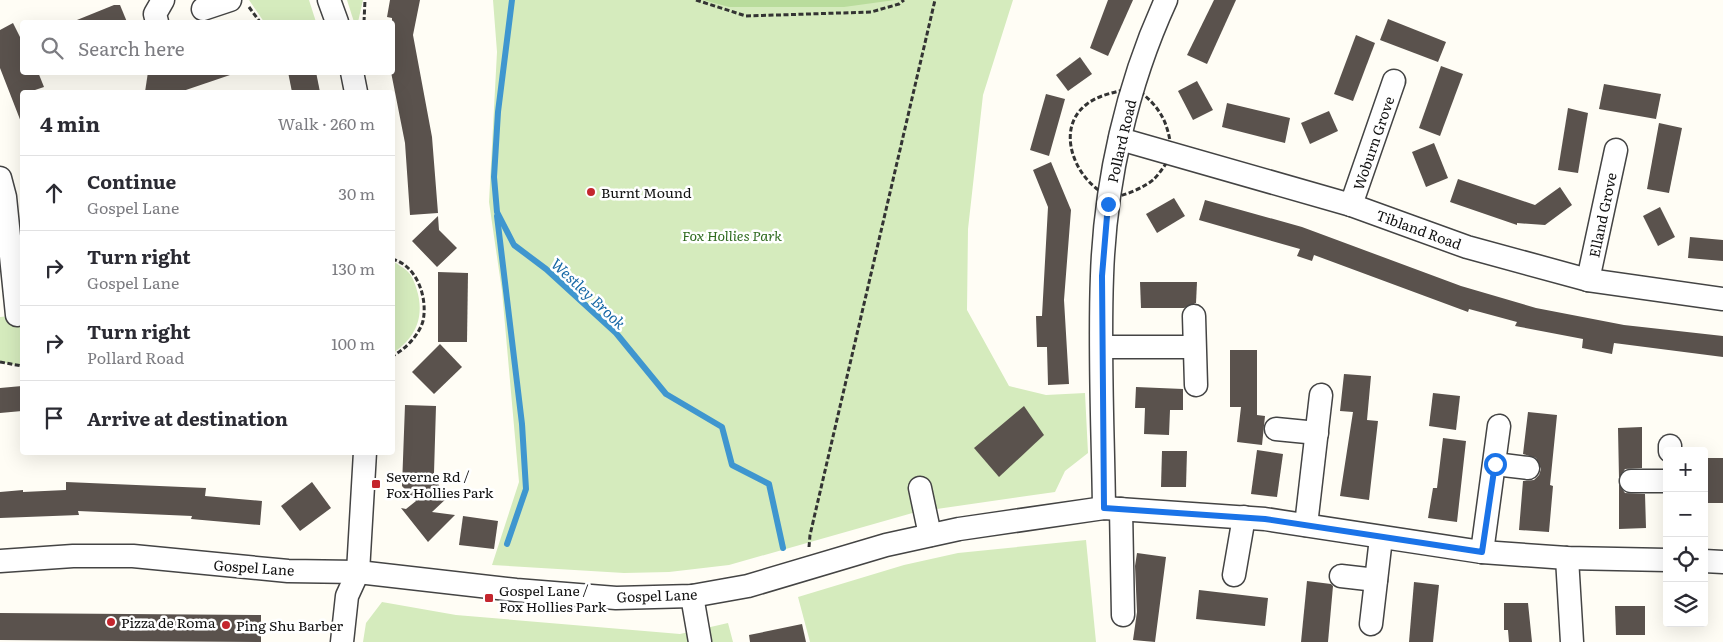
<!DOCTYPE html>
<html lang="en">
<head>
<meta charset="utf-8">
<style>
  :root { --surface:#fff; --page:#f2f2f3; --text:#2b2b33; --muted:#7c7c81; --line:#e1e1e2 }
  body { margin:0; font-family:Literata,serif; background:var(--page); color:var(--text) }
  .controls { position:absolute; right:15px; bottom:15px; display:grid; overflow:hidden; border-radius:5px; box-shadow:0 5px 20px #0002 }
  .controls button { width:45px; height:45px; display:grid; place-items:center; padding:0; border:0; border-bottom:1px solid var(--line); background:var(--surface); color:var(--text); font:25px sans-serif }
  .stop { position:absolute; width:15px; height:15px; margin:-11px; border:4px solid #1a73e8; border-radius:50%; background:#fff }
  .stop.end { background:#1a73e8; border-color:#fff; box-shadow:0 1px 5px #0008 }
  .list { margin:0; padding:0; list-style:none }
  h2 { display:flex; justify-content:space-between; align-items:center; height:65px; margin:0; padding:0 20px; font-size:21px }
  h2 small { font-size:16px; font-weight:400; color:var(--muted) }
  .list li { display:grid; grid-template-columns:32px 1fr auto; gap:15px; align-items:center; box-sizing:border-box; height:75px; padding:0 20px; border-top:1px solid var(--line) }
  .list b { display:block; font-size:19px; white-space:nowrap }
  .list p { margin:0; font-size:16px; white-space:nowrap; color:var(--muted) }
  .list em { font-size:16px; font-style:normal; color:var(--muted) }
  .icon { flex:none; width:28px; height:28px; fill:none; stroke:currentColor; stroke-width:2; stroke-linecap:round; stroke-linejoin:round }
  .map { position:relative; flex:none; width:1723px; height:642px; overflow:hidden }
  .search { position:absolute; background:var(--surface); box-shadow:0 5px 20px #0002; left:20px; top:20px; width:375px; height:55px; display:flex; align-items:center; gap:12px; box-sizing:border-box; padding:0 18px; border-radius:5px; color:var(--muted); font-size:19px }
  .panel { position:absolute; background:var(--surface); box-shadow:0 5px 20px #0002; left:20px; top:90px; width:375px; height:365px; border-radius:5px }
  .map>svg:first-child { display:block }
  .green { fill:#d5ebbd }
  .forest { fill:#b9dc9c }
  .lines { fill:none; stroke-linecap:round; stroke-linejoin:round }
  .stream { stroke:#3f96cf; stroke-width:6 }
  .building { fill:#5a524d }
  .minor-casing { stroke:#444; stroke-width:25 }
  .path { stroke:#333; stroke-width:3; stroke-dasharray:5 2.5; stroke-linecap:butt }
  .minor { stroke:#fff; stroke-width:22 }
  .route { stroke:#1a73e8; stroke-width:6 }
  .poi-dot { fill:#c4262e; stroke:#fff; stroke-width:2 }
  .labels { text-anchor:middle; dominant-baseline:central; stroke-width:5; stroke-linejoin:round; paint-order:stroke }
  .street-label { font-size:14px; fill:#111; stroke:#fff }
  .poi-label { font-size:14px; fill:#111; stroke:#fff; text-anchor:start }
  .park-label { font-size:14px; font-style:italic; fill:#2f6b1f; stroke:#fff }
  .water-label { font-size:15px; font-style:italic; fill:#1768a6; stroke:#fff }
</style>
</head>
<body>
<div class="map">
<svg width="1723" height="642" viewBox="0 0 1723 642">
  <rect width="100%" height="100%" fill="#fffdf5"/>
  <!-- green -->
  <g class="green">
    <path d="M 249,0 L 309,0 L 316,22 L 264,22 Z"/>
    <path d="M 347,0 L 363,0 L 358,22 L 354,22 Z"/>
    <path d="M 493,0 L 1013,0 L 983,95 L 968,229 L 967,310 L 1009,386 L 1046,395 L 1085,393 L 1088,453 L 1065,471 L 1055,492 L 916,512 L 729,565 L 669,572 L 624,573 L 492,565 L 519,482 L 502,291 L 489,202 L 497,52 Z"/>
    <path d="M 393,261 C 398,265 405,268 409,273 C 414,279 416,287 418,294 C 424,320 414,339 393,353 Z"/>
    <path d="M 22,315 L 22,366 L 0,362 L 0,317 Z"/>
    <path d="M 1086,540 L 1096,642 L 810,642 L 798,597 L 904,565 L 958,553 Z"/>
    <path d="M 382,602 L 456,615 L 680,634 L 728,623 L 733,642 L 363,642 L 366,623 Z"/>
  </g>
  <!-- forest -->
  <path class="forest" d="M 703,0 L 895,0 L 844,7 L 729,7 Z"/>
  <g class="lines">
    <!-- stream -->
    <g class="stream">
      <path d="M 512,0 L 498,112 L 494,177 L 497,212 L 514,245 L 546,269 L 616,333 L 666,394 L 722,427 L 732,465 L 769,484 L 783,548"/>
      <path d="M 497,216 L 522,424 L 526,489 L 507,544"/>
    </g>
  </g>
  <!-- building -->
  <g class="building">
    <path d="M 390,0 L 420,0 L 413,35 L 432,137 L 438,213 L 410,215 L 405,143 L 391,72 L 392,18 L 387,17 Z"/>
    <path d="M 1108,0 L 1133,0 L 1108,56 L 1090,48 Z"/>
    <path d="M 1214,0 L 1236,0 L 1207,64 L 1187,55 Z"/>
    <path d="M 114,5 L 120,5 L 127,22 L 72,22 Z"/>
    <path d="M 1388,19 L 1446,42 L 1438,62 L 1380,40 Z"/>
    <path d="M 13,23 L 22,41 L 22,72 L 38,72 L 44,87 L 29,92 L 22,92 L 21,122 L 0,68 L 0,30 Z"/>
    <path d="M 1356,35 L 1375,43 L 1353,101 L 1334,94 Z"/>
    <path d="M 1080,57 L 1092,74 L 1068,91 L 1056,75 Z"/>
    <path d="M 1441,66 L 1463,74 L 1440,136 L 1419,128 Z"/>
    <path d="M 148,72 L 230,72 L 230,75 L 180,92 L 145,92 Z"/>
    <path d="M 288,72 L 316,72 L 320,92 L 292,92 Z"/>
    <path d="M 1197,81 L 1213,110 L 1193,120 L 1178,91 Z"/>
    <path d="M 1604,84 L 1661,94 L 1656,119 L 1599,109 Z"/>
    <path d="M 1046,94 L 1065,99 L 1049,156 L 1030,150 Z"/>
    <path d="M 1227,103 L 1290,118 L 1285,143 L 1222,127 Z"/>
    <path d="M 1568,108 L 1588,113 L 1578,173 L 1558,170 Z"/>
    <path d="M 1329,111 L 1338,131 L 1310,144 L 1301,123 Z"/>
    <path d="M 1659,123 L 1682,128 L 1669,193 L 1647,189 Z"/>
    <path d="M 1434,143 L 1448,178 L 1426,187 L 1412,152 Z"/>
    <path d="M 1051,162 L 1071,210 L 1064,300 L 1069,384 L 1048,385 L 1047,347 L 1037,347 L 1036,316 L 1042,316 L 1048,207 L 1033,170 Z"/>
    <path d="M 1458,179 L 1535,205 L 1560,187 L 1572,205 L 1545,225 L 1517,223 L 1517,225 L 1450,202 Z"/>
    <path d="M 1174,198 L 1185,216 L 1157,233 L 1146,214 Z"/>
    <path d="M 1205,200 L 1302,227 L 1461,286 L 1536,308 L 1624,325 L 1723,336 L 1723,357 L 1614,343 L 1612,354 L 1582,348 L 1583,339 L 1515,326 L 1517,322 L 1469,309 L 1468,312 L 1314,255 L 1312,261 L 1297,256 L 1300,249 L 1199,220 Z"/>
    <path d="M 1660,207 L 1675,237 L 1658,246 L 1643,216 Z"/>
    <path d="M 438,216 L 439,230 L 457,248 L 437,267 L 412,241 Z"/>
    <path d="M 1690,237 L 1723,240 L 1723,261 L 1688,258 Z"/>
    <path d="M 438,272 L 468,273 L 467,342 L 438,342 Z"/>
    <path d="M 1140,282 L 1197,282 L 1196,303 L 1184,308 L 1141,308 Z"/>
    <path d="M 440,344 L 462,367 L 434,394 L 412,372 Z"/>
    <path d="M 1230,350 L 1257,350 L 1257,415 L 1265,416 L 1262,445 L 1237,442 L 1241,407 L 1230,407 Z"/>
    <path d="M 1344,374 L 1371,376 L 1367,420 L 1378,421 L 1369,500 L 1340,496 L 1353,412 L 1340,411 Z"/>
    <path d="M 22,386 L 22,411 L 0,413 L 0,388 Z"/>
    <path d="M 1136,387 L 1183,389 L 1183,410 L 1170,410 L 1169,435 L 1144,434 L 1145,408 L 1135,408 Z"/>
    <path d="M 1433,393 L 1460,396 L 1456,430 L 1429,426 Z"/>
    <path d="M 405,405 L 436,406 L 434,473 L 441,479 L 438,484 L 448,497 L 432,512 L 455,515 L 428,542 L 401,508 L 406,509 L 416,501 L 402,486 Z"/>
    <path d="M 1024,406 L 1044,435 L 999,477 L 974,448 Z"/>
    <path d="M 1528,412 L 1557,415 L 1550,485 L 1553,486 L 1549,532 L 1519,530 L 1523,481 L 1534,480 L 1539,475 L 1541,469 L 1536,458 L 1523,454 Z"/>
    <path d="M 1642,427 L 1642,468 L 1625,469 L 1619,478 L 1618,428 Z"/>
    <path d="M 1443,438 L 1466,441 L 1457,522 L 1428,518 L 1433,488 L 1437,488 Z"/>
    <path d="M 1257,450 L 1283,454 L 1277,497 L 1251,494 Z"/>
    <path d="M 1162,451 L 1187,451 L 1186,487 L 1161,487 Z"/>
    <rect x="1704" y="458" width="19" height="45"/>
    <path d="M 66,482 L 206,488 L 205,496 L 262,501 L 260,525 L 191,519 L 192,516 L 78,511 L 79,515 L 0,518 L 0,492 L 23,490 L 23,492 L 66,490 Z"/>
    <path d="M 312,482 L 331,508 L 300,531 L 281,506 Z"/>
    <path d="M 1619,484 L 1625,493 L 1645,494 L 1646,528 L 1619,529 Z"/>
    <path d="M 463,516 L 498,521 L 494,549 L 459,545 Z"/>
    <path d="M 1137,553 L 1166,557 L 1155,642 L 1133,640 L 1137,612 L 1135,566 Z"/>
    <path d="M 1307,581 L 1331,584 L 1333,586 L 1328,642 L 1301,642 Z"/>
    <path d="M 1414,582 L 1439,585 L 1433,642 L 1409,642 Z"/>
    <path d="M 1199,590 L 1268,598 L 1265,626 L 1196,619 Z"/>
    <path d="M 1504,603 L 1528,603 L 1532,642 L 1509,642 L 1508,630 L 1504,630 Z"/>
    <path d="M 1615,606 L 1645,606 L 1645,635 L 1616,635 Z"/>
    <path d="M 0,613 L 261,615 L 261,642 L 0,640 Z"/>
    <path d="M 802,624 L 806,642 L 750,642 L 749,635 Z"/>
  </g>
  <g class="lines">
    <!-- minor casing -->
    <g class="minor-casing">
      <g id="minor">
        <path d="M 329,0 L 337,22"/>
        <path d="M 203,9 L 230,0"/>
        <path d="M 157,22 L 155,14 L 163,0"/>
        <path d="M 352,72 L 356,92"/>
        <path d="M 1120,139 L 1351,205 L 1467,247 L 1588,280 L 1723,299"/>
        <path d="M 0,178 L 5,197 L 17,315"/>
        <path d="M 1351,205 L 1394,81"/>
        <path d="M 1588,280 L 1616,150"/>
        <path d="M 1194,316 L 1196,385"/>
        <path d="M 1102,347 L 1194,347"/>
        <path d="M 1276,429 L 1317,433"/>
        <path d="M 1670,451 L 1670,446"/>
        <path d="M 1495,464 L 1528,468"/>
        <path d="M 1631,481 L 1667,481"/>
        <path d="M 920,488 L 930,535"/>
        <path d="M 1104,508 C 1103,431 1099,353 1102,276 C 1105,182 1127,85 1166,0"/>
        <path d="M 1121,509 L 1123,615"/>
        <path d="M 1306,525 L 1321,395"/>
        <path d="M 1482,552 L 1499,426"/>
        <path d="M 1567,558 L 1572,642"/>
        <path d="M 0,561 L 73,556 L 133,556 L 288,571 L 358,572 L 516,590 L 616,598 L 692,596 L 748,586 L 886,545 L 959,529 L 1104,508 L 1265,519 L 1482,552 L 1567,558 L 1667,560"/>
        <path d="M 1704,561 L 1723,562"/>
        <path d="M 1234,575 L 1244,517"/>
        <path d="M 1341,576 L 1376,580"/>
        <path d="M 692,596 L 700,642"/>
        <path d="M 1371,624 L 1381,538"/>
        <path d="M 342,642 L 347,596 L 358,572 L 365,452"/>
      </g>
    </g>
    <!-- path -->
    <g class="path">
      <path d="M 696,0 L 746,16 L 871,12 L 899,4 L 904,0"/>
      <path d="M 249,7 L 260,22"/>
      <path d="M 364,22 L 365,0"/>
      <path d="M 1134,87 C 1161,107 1168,121 1172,154 C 1167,162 1161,172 1154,179 C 1147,186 1118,200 1109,196 C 1076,182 1053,129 1087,104 C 1100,94 1118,92 1134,87 Z"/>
      <path d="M 392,259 C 417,265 428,298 423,321 C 419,335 405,350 392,356"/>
      <path d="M 0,362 L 22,366"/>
      <path d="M 809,547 L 810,535 L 935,0"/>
    </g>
    <!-- minor -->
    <use href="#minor" class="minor"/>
  </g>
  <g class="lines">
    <!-- route -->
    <path class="route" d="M 1108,204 L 1102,276 L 1104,508 L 1265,519 L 1482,552 L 1495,464"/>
  </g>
  <!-- markers -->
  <g class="poi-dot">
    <circle cx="591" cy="192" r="5"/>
    <rect x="371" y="479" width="10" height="10" rx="2.5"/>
    <rect x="484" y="593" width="10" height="10" rx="2.5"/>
    <circle cx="111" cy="622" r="5"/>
    <circle cx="226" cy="625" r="5"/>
  </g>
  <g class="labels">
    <!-- street labels -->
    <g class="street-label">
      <text transform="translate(1121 141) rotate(-77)">Pollard Road</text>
      <text transform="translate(1373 143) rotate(-71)">Woburn Grove</text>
      <text transform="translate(1602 215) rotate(-78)">Elland Grove</text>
      <text transform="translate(1419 229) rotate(20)">Tibland Road</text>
      <text transform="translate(254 567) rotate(4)">Gospel Lane</text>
      <text transform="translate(657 595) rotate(-2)">Gospel Lane</text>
    </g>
    <!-- poi labels -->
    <g class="poi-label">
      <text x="601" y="192">Burnt Mound</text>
      <text x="386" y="476">Severne Rd /<tspan x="386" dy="16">Fox Hollies Park</tspan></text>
      <text x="499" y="590">Gospel Lane /<tspan x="499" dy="16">Fox Hollies Park</tspan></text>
      <text x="121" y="622">Pizza de Roma</text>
      <text x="236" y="625">Ping Shu Barber</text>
    </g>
    <!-- park labels -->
    <g class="park-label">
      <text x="732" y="235">Fox Hollies Park</text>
    </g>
    <!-- water labels -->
    <g class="water-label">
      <text transform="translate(589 293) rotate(43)">Westley Brook</text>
    </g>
  </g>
</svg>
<div class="controls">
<button>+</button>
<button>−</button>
<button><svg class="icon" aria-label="locate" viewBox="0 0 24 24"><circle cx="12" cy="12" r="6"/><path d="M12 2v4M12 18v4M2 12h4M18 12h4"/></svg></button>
<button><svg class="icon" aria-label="layers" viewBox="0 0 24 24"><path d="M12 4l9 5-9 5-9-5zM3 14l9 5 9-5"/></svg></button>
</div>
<div class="stop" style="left:1495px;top:464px"></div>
<div class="stop end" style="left:1108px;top:204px"></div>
<div class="search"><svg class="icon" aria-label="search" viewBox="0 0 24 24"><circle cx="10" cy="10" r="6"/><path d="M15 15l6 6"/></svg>Search here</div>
<section class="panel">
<h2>4 min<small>Walk · 260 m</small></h2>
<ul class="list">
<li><svg class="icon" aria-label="ahead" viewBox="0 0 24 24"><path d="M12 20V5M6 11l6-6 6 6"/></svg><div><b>Continue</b><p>Gospel Lane</p></div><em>30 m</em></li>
<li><svg class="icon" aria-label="right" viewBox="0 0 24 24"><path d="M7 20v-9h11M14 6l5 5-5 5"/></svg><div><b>Turn right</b><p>Gospel Lane</p></div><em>130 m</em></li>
<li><svg class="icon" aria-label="right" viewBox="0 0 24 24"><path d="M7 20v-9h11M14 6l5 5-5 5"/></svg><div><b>Turn right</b><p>Pollard Road</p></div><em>100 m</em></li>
<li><svg class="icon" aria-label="arrive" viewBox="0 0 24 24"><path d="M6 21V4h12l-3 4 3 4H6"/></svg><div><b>Arrive at destination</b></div></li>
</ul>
</section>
</div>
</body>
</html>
